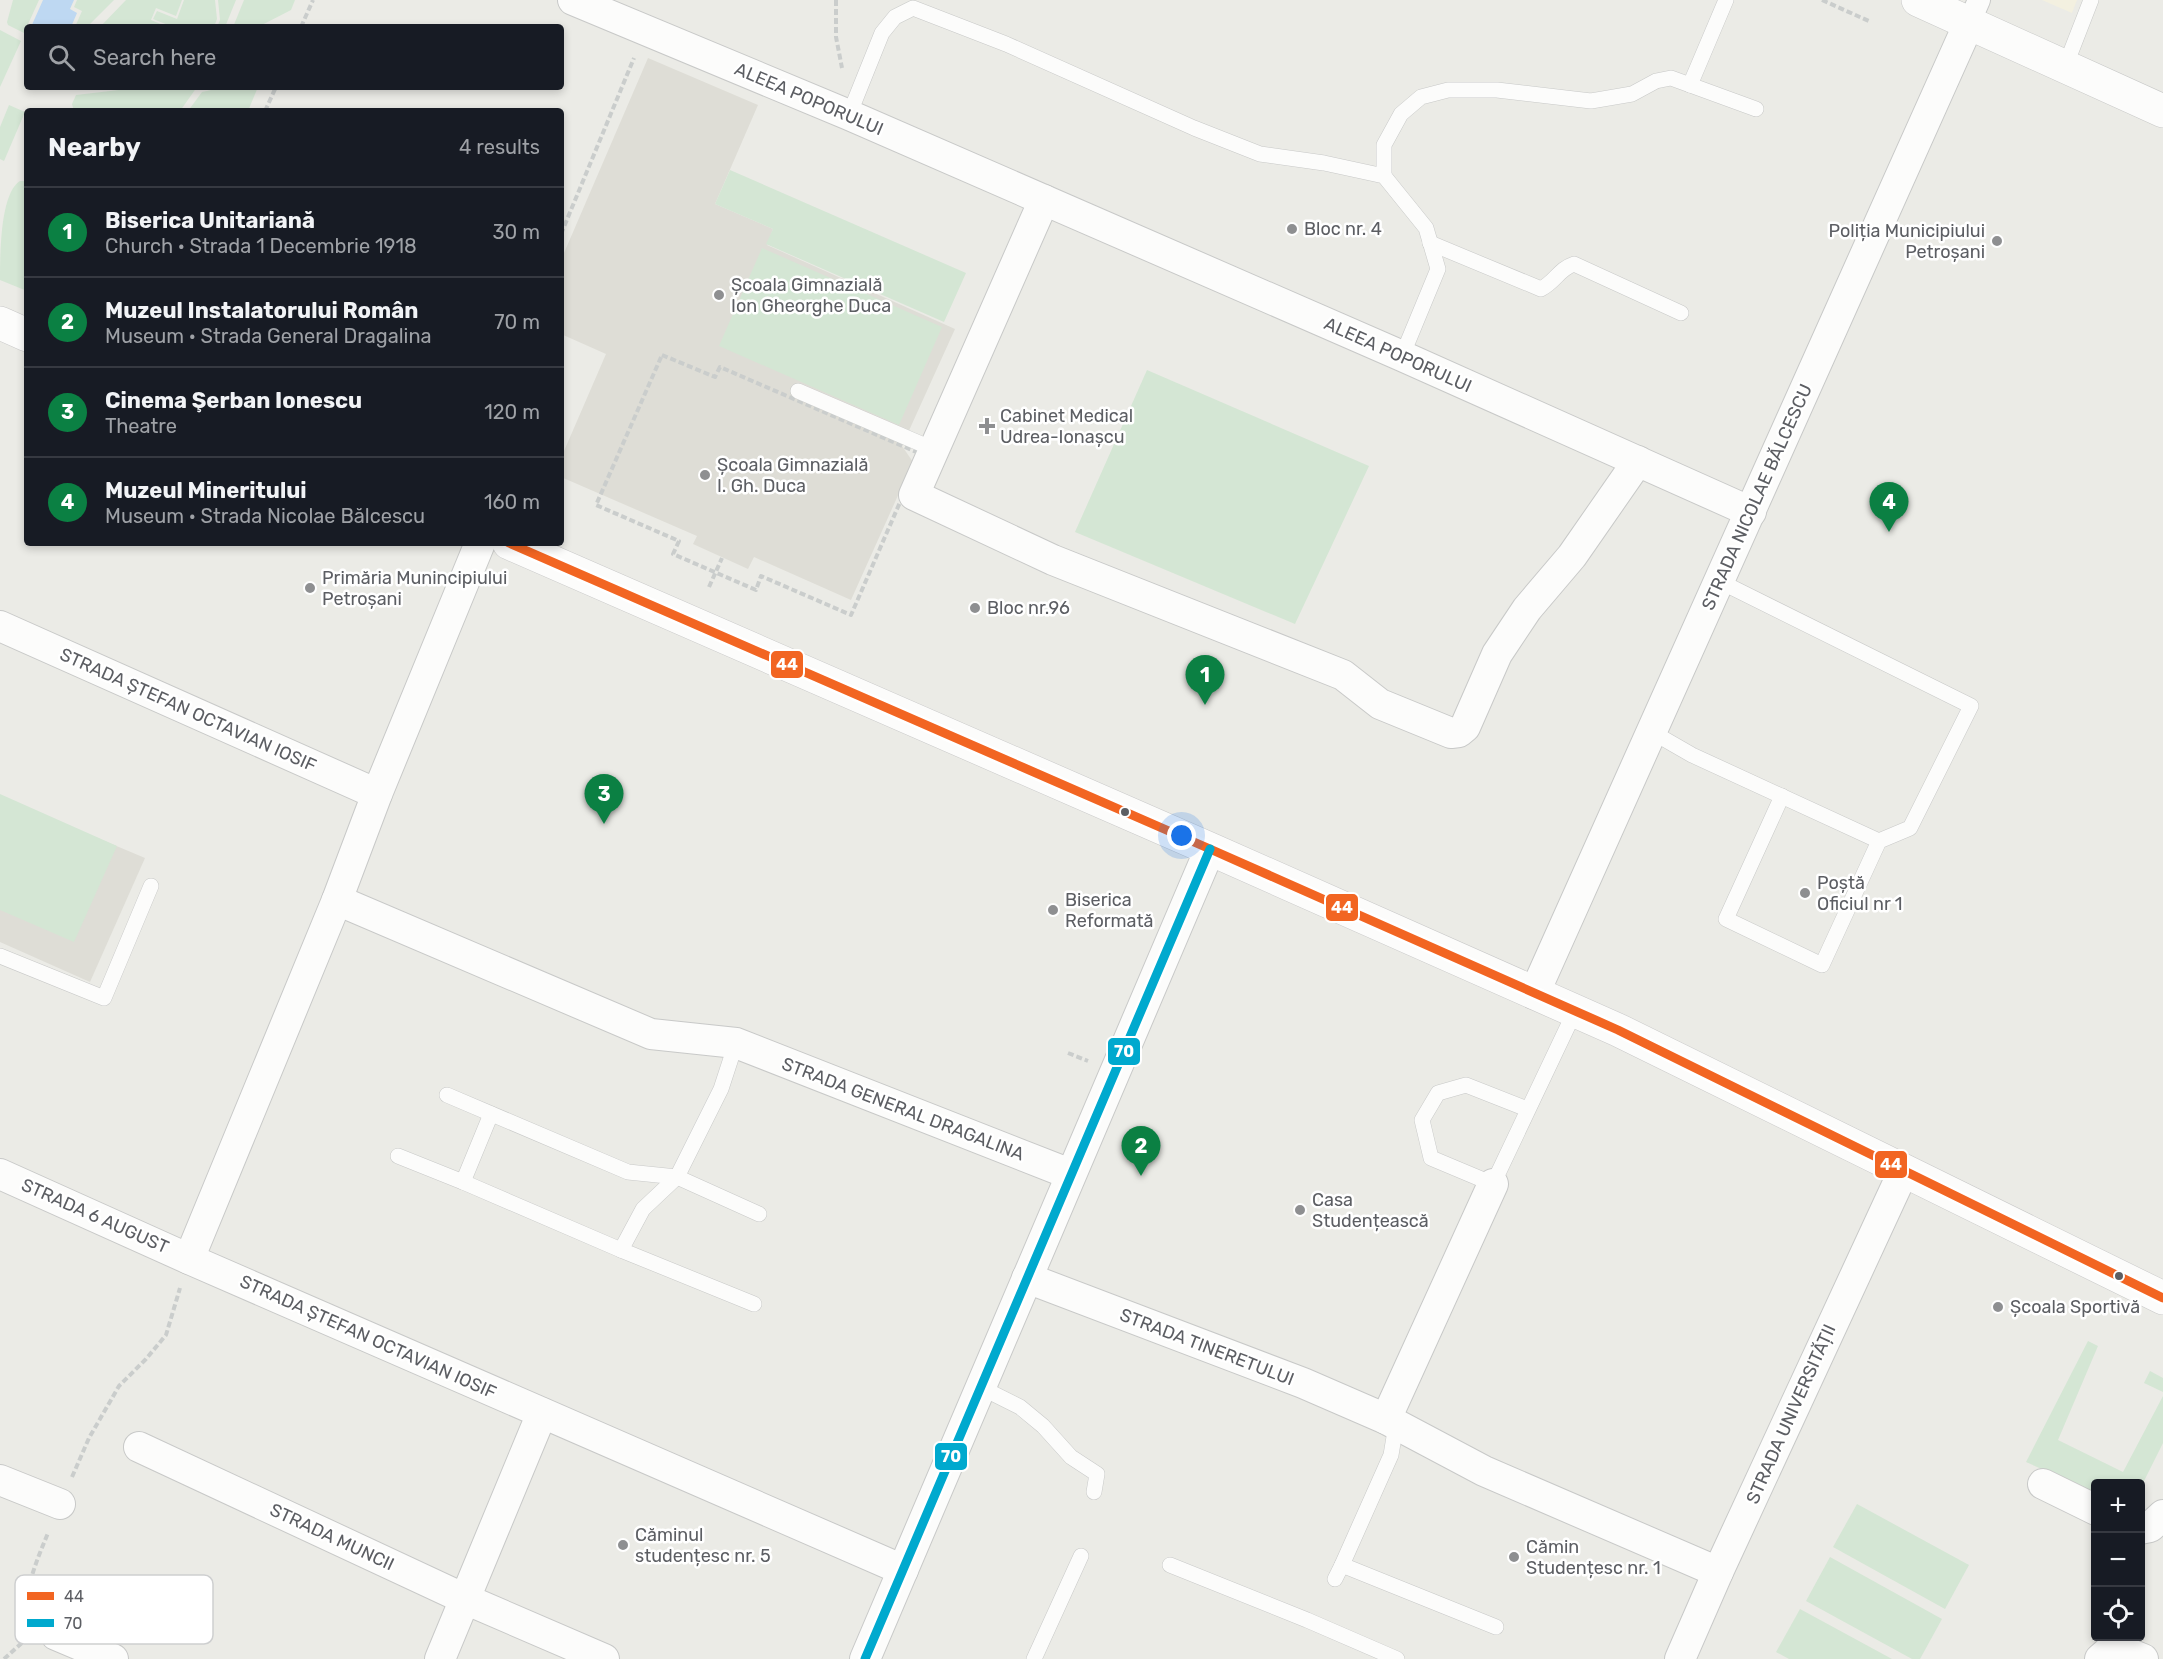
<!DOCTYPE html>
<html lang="en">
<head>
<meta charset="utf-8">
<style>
  :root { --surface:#171b24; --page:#242831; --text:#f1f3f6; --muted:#9ea1a6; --line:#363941; --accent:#0b8043 }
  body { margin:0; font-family:Rubik,sans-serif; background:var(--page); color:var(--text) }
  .controls { position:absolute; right:18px; bottom:18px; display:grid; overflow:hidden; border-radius:6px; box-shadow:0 3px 9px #0003 }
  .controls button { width:54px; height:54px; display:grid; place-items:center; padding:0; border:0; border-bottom:2px solid var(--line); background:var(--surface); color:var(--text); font:30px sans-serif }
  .you { position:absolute; left:1182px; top:836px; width:21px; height:21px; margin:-15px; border:4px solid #fff; border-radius:50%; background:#1a73e8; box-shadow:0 0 0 9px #1a73e833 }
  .badge { display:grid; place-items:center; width:39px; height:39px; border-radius:50%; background:var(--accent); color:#fff; font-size:20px; font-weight:700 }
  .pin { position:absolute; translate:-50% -50px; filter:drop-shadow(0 2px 3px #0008) }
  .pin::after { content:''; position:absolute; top:32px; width:21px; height:18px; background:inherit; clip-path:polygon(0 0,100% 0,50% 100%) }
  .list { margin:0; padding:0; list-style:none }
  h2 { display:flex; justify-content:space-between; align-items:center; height:78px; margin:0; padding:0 24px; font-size:26px }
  h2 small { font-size:20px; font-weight:400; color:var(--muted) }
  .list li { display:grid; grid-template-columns:39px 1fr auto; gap:18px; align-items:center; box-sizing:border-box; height:90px; padding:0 24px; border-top:2px solid var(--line) }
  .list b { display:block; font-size:22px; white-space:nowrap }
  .list p { margin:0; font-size:20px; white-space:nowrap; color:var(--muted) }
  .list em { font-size:20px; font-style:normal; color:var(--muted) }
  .icon { flex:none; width:33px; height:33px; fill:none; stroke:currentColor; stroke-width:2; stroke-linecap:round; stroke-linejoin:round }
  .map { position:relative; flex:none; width:2163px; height:1659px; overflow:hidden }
  .search { position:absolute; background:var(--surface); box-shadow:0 3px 9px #0003; left:24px; top:24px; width:540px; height:66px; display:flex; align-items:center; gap:15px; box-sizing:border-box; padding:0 21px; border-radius:6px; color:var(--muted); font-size:22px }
  .panel { position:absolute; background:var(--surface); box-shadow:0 3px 9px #0003; left:24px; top:108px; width:540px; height:438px; border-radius:6px }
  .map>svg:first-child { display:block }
  .commercial { fill:#f3f0e0 }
  .education { fill:#deddd6 }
  .green { fill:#d4e6d4 }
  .water { fill:#bed8f2 }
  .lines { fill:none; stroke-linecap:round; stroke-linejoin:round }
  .service-casing { stroke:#c8c9c8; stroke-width:16 }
  .pedestrian-casing { stroke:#c8c9c8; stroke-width:24 }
  .minor-casing { stroke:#c8c9c8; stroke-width:32 }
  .tertiary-casing { stroke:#c8c9c8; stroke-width:34 }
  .secondary-casing { stroke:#c9c9c9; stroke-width:34 }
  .path { stroke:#cacdcc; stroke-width:4; stroke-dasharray:6 3; stroke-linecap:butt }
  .service { stroke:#fcfcfb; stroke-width:15 }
  .pedestrian { stroke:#fcfcfb; stroke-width:22 }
  .minor { stroke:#fcfcfb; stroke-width:30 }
  .tertiary { stroke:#fcfcfb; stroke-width:33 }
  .secondary { stroke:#fcfcfb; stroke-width:33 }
  .bus-1-casing { stroke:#fff; stroke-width:14 }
  .bus-2-casing { stroke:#fff; stroke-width:14 }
  .bus-1 { stroke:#f26522; stroke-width:9 }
  .bus-2 { stroke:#00a9ce; stroke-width:9 }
  .poi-dot { fill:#8e8f91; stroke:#fff; stroke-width:2 }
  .bus-dot { fill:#5c5e63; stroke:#fff; stroke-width:2 }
  .labels { text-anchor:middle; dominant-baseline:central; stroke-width:5; stroke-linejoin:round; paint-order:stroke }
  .street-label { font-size:18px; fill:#5c5e63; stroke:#fff }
  .poi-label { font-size:18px; fill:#5c5e63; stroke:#fff; text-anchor:start }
  .key { fill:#fff; stroke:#cecfd0; stroke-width:1.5 }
  .key-label { font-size:16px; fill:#5c5e63 }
  .line-badge { stroke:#fff; stroke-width:2 }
  .badge-label { font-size:16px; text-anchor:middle; font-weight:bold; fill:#fff }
</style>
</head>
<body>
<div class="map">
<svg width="2163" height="1659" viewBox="0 0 2163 1659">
  <rect width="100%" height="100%" fill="#ebebe6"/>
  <!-- commercial -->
  <path class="commercial" d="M 2042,0 L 2077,0 L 2072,13 Z"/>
  <!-- education -->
  <g class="education">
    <path d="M 648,58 L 758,105 L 715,204 L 773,229 L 767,245 L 955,329 L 902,446 L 913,462 L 851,600 L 754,557 L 748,569 L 693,544 L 697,536 L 561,477 L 561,458 L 606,354 L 561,334 L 561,260 Z"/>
    <path d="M 0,797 L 145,858 L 90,982 L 0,942 Z"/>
  </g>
  <!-- green -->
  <g class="green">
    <path d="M 13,0 L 39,0 L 24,33 L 8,25 L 7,22 Z"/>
    <path d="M 77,0 L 114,0 L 87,27 L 75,27 L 82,11 L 74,7 Z"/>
    <path d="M 126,0 L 182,0 L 176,16 L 156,8 L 151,20 L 168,27 L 100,27 Z"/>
    <path d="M 184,0 L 215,0 L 217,19 L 214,27 L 173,27 L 153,19 L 157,11 L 177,19 Z"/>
    <path d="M 218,0 L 236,0 L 225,27 L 217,27 L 220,20 Z"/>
    <path d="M 244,0 L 295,0 L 291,10 L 258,27 L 233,27 Z"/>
    <path d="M 0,30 L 21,41 L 0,87 Z"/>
    <path d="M 144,87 L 197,87 L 180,111 L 74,111 L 72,104 L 76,95 Z"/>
    <path d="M 225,87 L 258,87 L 248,111 L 188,111 L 202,92 Z"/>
    <path d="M 9,105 L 25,112 L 4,161 L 0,159 L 0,127 Z"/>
    <path d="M 730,170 L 966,273 L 944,322 L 766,244 L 773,229 L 715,204 Z"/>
    <path d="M 20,181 L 27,181 L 27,291 L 0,280 C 0,255 0,193 20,181 Z"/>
    <path d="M 762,248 L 942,327 L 899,425 L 719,346 Z"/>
    <path d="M 1147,370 L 1369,466 L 1295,624 L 1075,532 Z"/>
    <path d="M 0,794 L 117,846 L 74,942 L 0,910 Z"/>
    <path d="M 2088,1341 L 2098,1346 L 2058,1440 L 2123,1472 L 2163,1396 L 2163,1443 L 2141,1487 L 2140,1484 L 2096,1484 L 2095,1493 L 2026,1462 Z"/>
    <path d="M 2150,1371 L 2163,1378 L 2163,1392 L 2144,1383 Z"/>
    <path d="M 1857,1504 L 1969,1565 L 1945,1609 L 1833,1547 Z"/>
    <path d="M 1830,1557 L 1942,1619 L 1920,1659 L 1912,1659 L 1806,1601 Z"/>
    <path d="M 1800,1609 L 1892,1659 L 1789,1659 L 1776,1652 Z"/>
  </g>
  <!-- water -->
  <path class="water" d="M 43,0 L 74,0 L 70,9 L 77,13 L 71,27 L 31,27 Z"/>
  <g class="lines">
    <!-- service casing -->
    <g class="service-casing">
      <g id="service">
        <path d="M 2065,67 L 2091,0"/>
        <path d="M 1690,85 L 1726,0"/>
        <path d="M 849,115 L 882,33 L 895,17 L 913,8 L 1006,44 L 1194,128 L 1260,154 L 1324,163 L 1384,176 L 1426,228 L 1438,269 L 1402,356"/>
        <path d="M 1384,176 L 1384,145 L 1401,114 L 1421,97 L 1448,90 L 1497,90 L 1591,101 L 1632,94 L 1656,81 L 1671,78 L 1756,109"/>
        <path d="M 1430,243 L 1541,289 C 1556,281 1559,269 1574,264 L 1681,313"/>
        <path d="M 798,391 L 933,449"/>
        <path d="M 1719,581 L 1971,706 L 1910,828 L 1879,841 L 1822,965 L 1726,919 L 1782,796"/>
        <path d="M 1652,732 L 1692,755 L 1879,841"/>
        <path d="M 0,956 L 104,998 L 151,886"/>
        <path d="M 736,1043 L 721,1089 L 677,1177 L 759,1214"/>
        <path d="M 447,1095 L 628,1172 L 677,1177"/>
        <path d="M 1527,1109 L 1466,1085 L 1438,1093 L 1422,1120 L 1431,1158 L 1493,1184 L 1575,1011"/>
        <path d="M 398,1156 L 463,1182 L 491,1114"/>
        <path d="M 677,1177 L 643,1209 L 621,1250 L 754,1304"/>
        <path d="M 463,1182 L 621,1250"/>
        <path d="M 980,1387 L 1020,1407 L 1043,1426 L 1071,1457 L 1097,1474 L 1094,1492"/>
        <path d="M 1170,1565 L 1307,1620 L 1397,1659"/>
        <path d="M 1342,1565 L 1391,1455 L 1396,1425"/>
        <path d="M 1335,1579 L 1342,1565 L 1496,1627"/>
        <path d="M 1034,1659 L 1081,1556"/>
      </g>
    </g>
    <!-- pedestrian casing -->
    <g class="pedestrian-casing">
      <path id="pedestrian" d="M 1969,23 L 1979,0"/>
    </g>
    <!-- minor casing -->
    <g class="minor-casing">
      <g id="minor">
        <path d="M 573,0 L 849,115 L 1402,356 L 1751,512"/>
        <path d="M 1044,200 L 914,495 L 1053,560 L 1343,675 L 1380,704 L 1451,733 L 1459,732 L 1465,727 L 1497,654 L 1527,609 L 1572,556 L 1638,461"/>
        <path d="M 0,626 L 377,794"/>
        <path d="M 337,900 L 651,1034 L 736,1043 L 1070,1174"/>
        <path d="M 1534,994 L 1969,23"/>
        <path d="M 0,1174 L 189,1259 L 903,1570"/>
        <path d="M 189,1259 L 337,900 L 377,794 L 480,543"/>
        <path d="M 1027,1278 L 1303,1383 L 1386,1419 L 1484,1471 L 1718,1572"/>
        <path d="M 1386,1419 L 1493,1184"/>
        <path d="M 139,1447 L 465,1599 L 604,1659"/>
        <path d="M 0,1480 L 60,1504"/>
        <path d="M 2043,1484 L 2096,1510"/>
        <path d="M 2140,1529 L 2150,1527 L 2163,1515"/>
        <path d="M 56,1635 L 113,1659"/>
        <path d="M 440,1659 L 542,1413"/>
        <path d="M 865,1659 L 1210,849"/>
        <path d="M 1680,1659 L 1718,1572 L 1904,1170"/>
        <path d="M 2100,1659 L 2108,1652 L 2128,1653 L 2143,1659"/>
      </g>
    </g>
    <!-- tertiary casing -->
    <g class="tertiary-casing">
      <path id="tertiary" d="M 1918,0 L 2163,111"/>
    </g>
    <!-- secondary casing -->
    <g class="secondary-casing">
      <g id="secondary">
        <path d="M 0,323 L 27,335"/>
        <path d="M 509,543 L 1210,849 L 1618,1030 L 2163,1298"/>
      </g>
    </g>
    <!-- path -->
    <g class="path">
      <path d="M 836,0 L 836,37 L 842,68"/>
      <path d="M 1822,0 L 1871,22"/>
      <path d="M 301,27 L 313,0"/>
      <path d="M 265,111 L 276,87"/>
      <path d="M 561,234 L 634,58"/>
      <path d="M 662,355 L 715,377 L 720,367 L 921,454 L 851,615 L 761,576 L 756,590 L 673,554 L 679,541 L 596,505 Z"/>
      <path d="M 27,411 L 27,410"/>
      <path d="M 709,587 L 722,558"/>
      <path d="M 1068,1053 L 1088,1061"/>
      <path d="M 72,1477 L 89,1438 L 119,1386 L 146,1359 L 166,1335 L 180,1288"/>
      <path d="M 26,1627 C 22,1595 36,1562 48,1533"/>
      <path d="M 4,1659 L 25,1640"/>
    </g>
    <!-- service -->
    <use href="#service" class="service"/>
    <!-- pedestrian -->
    <use href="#pedestrian" class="pedestrian"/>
    <!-- minor -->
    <use href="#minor" class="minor"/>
    <!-- tertiary -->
    <use href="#tertiary" class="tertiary"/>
    <!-- secondary -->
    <use href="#secondary" class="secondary"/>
    <!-- bus-1 casing -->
    <g class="bus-1-casing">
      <path id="bus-1" d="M 509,543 L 1210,849 L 1618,1030 L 2163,1298"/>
    </g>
    <!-- bus-2 casing -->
    <g class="bus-2-casing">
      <path id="bus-2" d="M 865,1659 L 1210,849"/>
    </g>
    <!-- bus-1 -->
    <use href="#bus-1" class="bus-1"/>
    <!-- bus-2 -->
    <use href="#bus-2" class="bus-2"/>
  </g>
  <!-- markers -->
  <g class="poi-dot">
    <circle cx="1292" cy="229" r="6"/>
    <circle cx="1997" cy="241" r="6"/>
    <circle cx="719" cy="295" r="6"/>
    <path d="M984 417h6v6h6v6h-6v6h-6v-6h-6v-6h6z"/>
    <circle cx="705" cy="475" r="6"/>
    <circle cx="310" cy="588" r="6"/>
    <circle cx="975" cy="608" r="6"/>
    <circle cx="1805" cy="893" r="6"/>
    <circle cx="1053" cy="910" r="6"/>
    <circle cx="1300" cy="1210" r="6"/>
    <circle cx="1998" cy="1307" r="6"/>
    <circle cx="623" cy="1545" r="6"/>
    <circle cx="1514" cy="1557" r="6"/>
  </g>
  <g class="bus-dot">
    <circle cx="1125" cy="812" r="5"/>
    <circle cx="2119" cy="1276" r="5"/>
  </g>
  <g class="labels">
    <!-- street labels -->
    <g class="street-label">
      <text transform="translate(809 99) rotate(23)">ALEEA POPORULUI</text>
      <text transform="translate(1398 355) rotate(24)">ALEEA POPORULUI</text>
      <text transform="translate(1757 497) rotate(-66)">STRADA NICOLAE BĂLCESCU</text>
      <text transform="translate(188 710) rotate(24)">STRADA ȘTEFAN OCTAVIAN IOSIF</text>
      <text transform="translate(903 1109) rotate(21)">STRADA GENERAL DRAGALINA</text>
      <text transform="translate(95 1216) rotate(24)">STRADA 6 AUGUST</text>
      <text transform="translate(368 1337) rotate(24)">STRADA ȘTEFAN OCTAVIAN IOSIF</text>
      <text transform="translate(1207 1347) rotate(21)">STRADA TINERETULUI</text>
      <text transform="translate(1791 1414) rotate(-66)">STRADA UNIVERSITĂȚII</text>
      <text transform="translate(332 1537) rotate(25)">STRADA MUNCII</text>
    </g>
    <!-- poi labels -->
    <g class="poi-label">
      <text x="1304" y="229">Bloc nr. 4</text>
      <text x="1985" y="231" text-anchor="end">Poliția Municipiului<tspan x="1985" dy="21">Petroșani</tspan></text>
      <text x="731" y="285">Școala Gimnazială<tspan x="731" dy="21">Ion Gheorghe Duca</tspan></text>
      <text x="1000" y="416">Cabinet Medical<tspan x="1000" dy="21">Udrea-Ionașcu</tspan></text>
      <text x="717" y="465">Școala Gimnazială<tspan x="717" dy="21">I. Gh. Duca</tspan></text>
      <text x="322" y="578">Primăria Munincipiului<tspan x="322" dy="21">Petroșani</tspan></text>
      <text x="987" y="608">Bloc nr.96</text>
      <text x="1817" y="883">Poștă<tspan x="1817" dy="21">Oficiul nr 1</tspan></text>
      <text x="1065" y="900">Biserica<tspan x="1065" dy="21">Reformată</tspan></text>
      <text x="1312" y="1200">Casa<tspan x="1312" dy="21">Studențească</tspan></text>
      <text x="2010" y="1307">Școala Sportivă</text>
      <text x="635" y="1535">Căminul<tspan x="635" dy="21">studențesc nr. 5</tspan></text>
      <text x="1526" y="1547">Cămin<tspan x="1526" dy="21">Studențesc nr. 1</tspan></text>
    </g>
  </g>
  <!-- legend -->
  <rect x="15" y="1575" width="198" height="69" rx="9" class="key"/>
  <rect x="27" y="1592" width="27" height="8" fill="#f26522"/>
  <rect x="27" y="1619" width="27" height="8" fill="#00a9ce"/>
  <g class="key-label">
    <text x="64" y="1602">44</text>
    <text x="64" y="1629">70</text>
  </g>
  <g class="line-badge">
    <rect x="770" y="650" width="34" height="29" rx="6" fill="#f26522"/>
    <rect x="1325" y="893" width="34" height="29" rx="6" fill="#f26522"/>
    <rect x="1107" y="1037" width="34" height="29" rx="6" fill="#00a9ce"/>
    <rect x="1874" y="1150" width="34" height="29" rx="6" fill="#f26522"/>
    <rect x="934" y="1442" width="34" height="29" rx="6" fill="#00a9ce"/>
  </g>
  <g class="badge-label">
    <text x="787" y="670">44</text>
    <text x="1342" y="913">44</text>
    <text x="1124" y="1057">70</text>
    <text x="1891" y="1170">44</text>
    <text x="951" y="1462">70</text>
  </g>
</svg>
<div class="controls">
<button>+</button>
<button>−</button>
<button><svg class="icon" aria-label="locate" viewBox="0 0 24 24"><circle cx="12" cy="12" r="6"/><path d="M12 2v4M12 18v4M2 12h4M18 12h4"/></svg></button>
</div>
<div class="you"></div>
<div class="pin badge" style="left:1205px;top:705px">1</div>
<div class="pin badge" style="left:1141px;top:1176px">2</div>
<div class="pin badge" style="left:604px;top:824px">3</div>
<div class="pin badge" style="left:1889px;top:532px">4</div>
<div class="search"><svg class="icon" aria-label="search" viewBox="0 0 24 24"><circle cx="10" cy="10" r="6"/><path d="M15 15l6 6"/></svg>Search here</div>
<section class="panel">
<h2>Nearby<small>4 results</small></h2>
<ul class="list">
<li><span class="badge">1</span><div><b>Biserica Unitariană</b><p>Church · Strada 1 Decembrie 1918</p></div><em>30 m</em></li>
<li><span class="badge">2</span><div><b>Muzeul Instalatorului Român</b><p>Museum · Strada General Dragalina</p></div><em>70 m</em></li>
<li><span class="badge">3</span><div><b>Cinema Şerban Ionescu</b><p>Theatre</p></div><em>120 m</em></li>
<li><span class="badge">4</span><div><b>Muzeul Mineritului</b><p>Museum · Strada Nicolae Bălcescu</p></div><em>160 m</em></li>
</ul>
</section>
</div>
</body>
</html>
